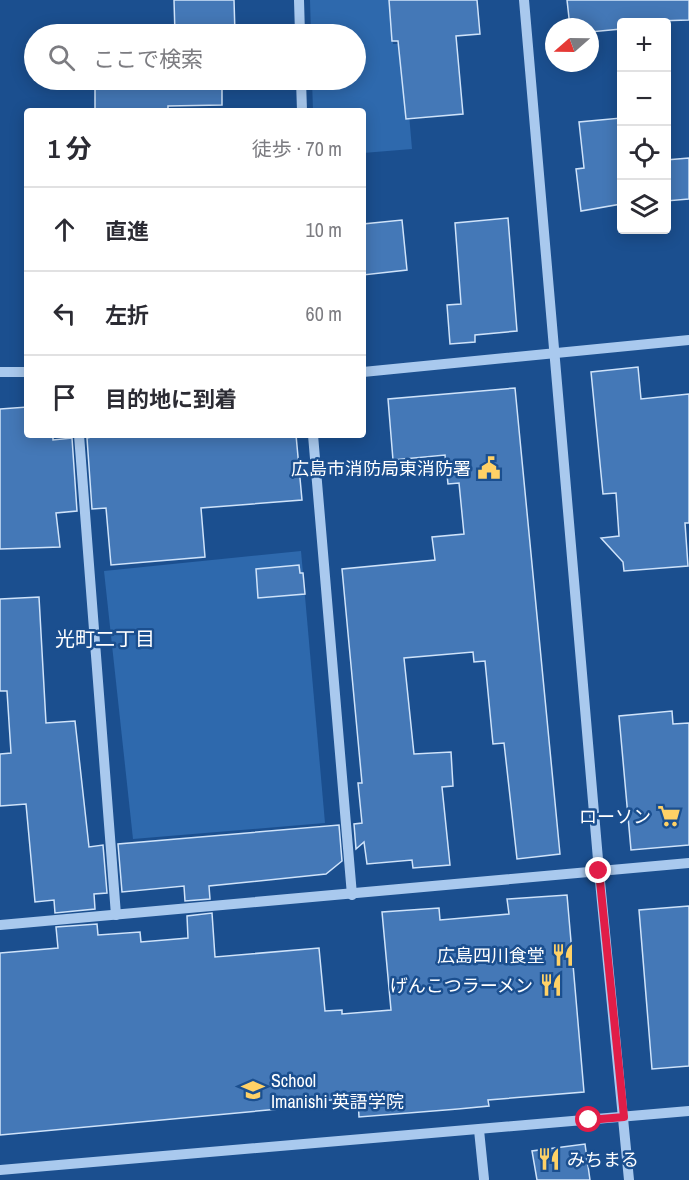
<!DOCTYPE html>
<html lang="ja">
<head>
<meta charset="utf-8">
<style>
  :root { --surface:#fff; --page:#f7f7f7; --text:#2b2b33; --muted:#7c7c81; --line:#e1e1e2 }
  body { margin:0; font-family:"Archivo Narrow","Noto Sans JP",sans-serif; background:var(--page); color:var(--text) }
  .controls { position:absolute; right:18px; top:18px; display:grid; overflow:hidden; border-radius:6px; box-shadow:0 3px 15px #0003 }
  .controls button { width:54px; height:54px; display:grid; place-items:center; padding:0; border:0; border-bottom:2px solid var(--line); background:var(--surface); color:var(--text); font:30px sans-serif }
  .compass { position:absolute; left:545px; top:18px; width:54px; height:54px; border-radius:50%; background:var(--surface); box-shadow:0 3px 15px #0003; rotate:250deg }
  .stop { position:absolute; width:18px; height:18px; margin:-14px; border:4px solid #e11d48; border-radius:50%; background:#fff }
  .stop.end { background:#e11d48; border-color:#fff; box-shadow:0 2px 6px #0008 }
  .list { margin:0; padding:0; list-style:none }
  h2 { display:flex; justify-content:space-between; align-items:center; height:78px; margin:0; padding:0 24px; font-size:26px }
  h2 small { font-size:20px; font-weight:400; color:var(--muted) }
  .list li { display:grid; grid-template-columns:39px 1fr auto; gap:18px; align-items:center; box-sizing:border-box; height:84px; padding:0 24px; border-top:2px solid var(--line) }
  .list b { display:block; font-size:22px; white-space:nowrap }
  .list em { font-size:20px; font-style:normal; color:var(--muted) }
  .icon { flex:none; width:33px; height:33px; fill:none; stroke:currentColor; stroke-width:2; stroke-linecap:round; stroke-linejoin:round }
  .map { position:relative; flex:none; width:689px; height:1180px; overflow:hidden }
  .search { position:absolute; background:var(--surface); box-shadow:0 3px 15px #0003; left:24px; top:24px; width:342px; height:66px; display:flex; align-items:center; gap:15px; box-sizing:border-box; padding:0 21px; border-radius:33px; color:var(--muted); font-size:22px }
  .panel { position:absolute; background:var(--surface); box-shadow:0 3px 15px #0003; left:24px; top:108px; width:342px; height:330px; border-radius:6px }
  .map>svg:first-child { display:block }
  .green { fill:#2e69ad }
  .building { fill:#4478b7; stroke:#cfe3fa; stroke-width:1.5 }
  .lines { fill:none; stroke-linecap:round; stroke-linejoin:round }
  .minor { stroke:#a9c9ee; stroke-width:10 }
  .route { stroke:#e11d48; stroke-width:8 }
  .labels { text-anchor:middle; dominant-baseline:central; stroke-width:5; stroke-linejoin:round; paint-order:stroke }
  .poi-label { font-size:18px; fill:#fff; stroke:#1b4f8f; text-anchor:end }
  .neighbourhood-label { font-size:20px; fill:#fff; stroke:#1b4f8f }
</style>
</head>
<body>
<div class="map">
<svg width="689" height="1180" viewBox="0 0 689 1180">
  <rect width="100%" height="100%" fill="#1b4f8f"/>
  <!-- green -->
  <g class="green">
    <path d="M 310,0 L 389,0 L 393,44 L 403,44 L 412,149 L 363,153 L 363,111 L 313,111 L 312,80 L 356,80 L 356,34 L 311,34 Z"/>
    <path d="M 301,551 L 325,823 L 133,839 L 104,571 Z"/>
  </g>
  <!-- building -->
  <g class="building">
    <path d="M 174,0 L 234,0 L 235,34 L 175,34 Z"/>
    <path d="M 389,0 L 477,0 L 480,34 L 456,36 L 463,114 L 406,119 L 398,41 L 392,41 Z"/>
    <path d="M 567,0 L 689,0 L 689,20 L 621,22 L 621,29 L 590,32 L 590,27 L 570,27 Z"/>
    <path d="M 177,80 L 202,80 L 202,86 L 222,87 L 222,105 L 168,106 L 168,111 L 95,111 L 95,84 L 177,86 Z"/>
    <path d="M 621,118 L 621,204 L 581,211 L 576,169 L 584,168 L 579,122 Z"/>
    <path d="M 689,158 L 689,199 L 666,201 L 666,160 Z"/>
    <path d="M 508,218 L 517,331 L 475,335 L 475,342 L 450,344 L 447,305 L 461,304 L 455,223 Z"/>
    <path d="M 402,220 L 407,270 L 363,275 L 363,224 Z"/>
    <path d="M 638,367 L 641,399 L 689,394 L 689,523 L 685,523 L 688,566 L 624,571 L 623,562 L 601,538 L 619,536 L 616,493 L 603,494 L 591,372 Z"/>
    <path d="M 515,388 L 560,854 L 517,859 L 504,743 L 493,744 L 485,661 L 474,662 L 473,652 L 404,658 L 414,754 L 451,752 L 453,786 L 442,787 L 450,865 L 413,868 L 412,860 L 367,864 L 364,842 L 356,849 L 354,824 L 362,823 L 358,783 L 362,783 L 342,569 L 435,560 L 432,537 L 464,534 L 459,483 L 448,484 L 445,455 L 393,460 L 388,399 Z"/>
    <path d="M 27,407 L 27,435 L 53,435 L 53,440 L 72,438 L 77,511 L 56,513 L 60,547 L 0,549 L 0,409 Z"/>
    <path d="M 100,435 L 296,435 L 302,500 L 201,508 L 205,557 L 111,565 L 106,508 L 92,509 L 87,438 Z"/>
    <path d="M 299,565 L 300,573 L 303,573 L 305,594 L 258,598 L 256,569 Z"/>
    <path d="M 39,597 L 46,723 L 75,721 L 89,847 L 103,845 L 107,893 L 94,894 L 95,909 L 55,913 L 54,900 L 35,902 L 26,804 L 0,806 L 0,754 L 11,753 L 7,691 L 0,691 L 0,599 Z"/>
    <path d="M 672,711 L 673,724 L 689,723 L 689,845 L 631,850 L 619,716 Z"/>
    <path d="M 339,825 L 342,861 L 326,874 L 209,886 L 210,899 L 185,901 L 184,886 L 122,892 L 118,844 Z"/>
    <path d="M 567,895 L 584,1092 L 488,1100 L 489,1106 L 458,1109 L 359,1117 L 358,1098 L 290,1103 L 290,1108 L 0,1135 L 0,953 L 58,948 L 56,927 L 97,924 L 98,935 L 140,932 L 141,942 L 188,938 L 187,916 L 212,913 L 215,957 L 319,948 L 325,1011 L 342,1010 L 342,1014 L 391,1010 L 382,912 L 439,908 L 440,920 L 509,914 L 507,899 Z"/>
    <path d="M 689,906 L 689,1066 L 652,1069 L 639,910 Z"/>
    <path d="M 585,1144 L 590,1180 L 537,1180 L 532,1151 Z"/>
  </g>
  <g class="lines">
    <!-- minor -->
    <g class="minor">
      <path d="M 299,0 L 300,34"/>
      <path d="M 524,0 L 599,871 L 629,1180"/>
      <path d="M 301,80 L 302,111"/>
      <path d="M 0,372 L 27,372"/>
      <path d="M 363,372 L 689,340"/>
      <path d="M 79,435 L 116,915"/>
      <path d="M 313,435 L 352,895"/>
      <path d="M 0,925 L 689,863"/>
      <path d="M 479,1130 L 484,1179"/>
      <path d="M 0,1170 L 689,1111"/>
    </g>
  </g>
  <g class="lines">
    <!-- route -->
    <path class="route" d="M 589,1120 L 624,1117 L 599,871"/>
  </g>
  <!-- icons -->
  <defs>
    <g id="civic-bare" transform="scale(1.8)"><path d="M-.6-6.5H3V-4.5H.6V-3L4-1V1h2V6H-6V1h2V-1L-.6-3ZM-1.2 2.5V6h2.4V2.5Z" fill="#ffd166" stroke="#1b4f8f" stroke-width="2.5" paint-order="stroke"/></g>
    <g id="supermarket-bare" transform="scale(1.8)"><path d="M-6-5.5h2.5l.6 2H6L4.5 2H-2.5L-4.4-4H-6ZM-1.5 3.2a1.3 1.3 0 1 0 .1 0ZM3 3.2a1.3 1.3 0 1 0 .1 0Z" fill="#ffd166" stroke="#1b4f8f" stroke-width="2.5" paint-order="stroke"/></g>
    <g id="restaurant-bare" transform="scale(1.8)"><path d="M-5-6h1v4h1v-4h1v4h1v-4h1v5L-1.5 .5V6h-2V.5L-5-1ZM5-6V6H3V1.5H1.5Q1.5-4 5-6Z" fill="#ffd166" stroke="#1b4f8f" stroke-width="2.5" paint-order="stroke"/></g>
    <g id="school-bare" transform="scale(1.8)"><path d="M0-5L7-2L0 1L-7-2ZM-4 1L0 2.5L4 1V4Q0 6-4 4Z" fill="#ffd166" stroke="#1b4f8f" stroke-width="2.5" paint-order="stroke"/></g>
  </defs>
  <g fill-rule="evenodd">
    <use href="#civic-bare" x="489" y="468"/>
    <use href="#supermarket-bare" x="669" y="816"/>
    <use href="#restaurant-bare" x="563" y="955"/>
    <use href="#restaurant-bare" x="551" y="985"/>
    <use href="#school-bare" x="253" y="1090"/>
    <use href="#restaurant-bare" x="549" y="1159"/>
  </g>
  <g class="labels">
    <!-- poi labels -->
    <g class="poi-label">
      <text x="471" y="468">広島市消防局東消防署</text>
      <text x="651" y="816">ローソン</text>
      <text x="545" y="955">広島四川食堂</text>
      <text x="533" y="985">げんこつラーメン</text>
      <text x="271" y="1080" text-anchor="start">School<tspan x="271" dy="21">Imanishi 英語学院</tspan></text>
      <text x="567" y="1159" text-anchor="start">みちまる</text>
    </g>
    <!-- neighbourhood labels -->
    <g class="neighbourhood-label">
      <text x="105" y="638">光町二丁目</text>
    </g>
  </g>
</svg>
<div class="controls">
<button>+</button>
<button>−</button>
<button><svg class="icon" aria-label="locate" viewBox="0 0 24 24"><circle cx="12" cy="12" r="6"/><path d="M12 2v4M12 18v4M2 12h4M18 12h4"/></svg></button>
<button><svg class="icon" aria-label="layers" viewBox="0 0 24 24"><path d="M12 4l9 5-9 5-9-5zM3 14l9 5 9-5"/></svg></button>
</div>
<svg class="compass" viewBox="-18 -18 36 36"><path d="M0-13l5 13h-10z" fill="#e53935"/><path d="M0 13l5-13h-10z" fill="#7c7c81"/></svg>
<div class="stop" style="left:589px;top:1120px"></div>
<div class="stop end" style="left:599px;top:871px"></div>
<div class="search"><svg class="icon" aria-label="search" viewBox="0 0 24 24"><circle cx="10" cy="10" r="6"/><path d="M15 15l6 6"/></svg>ここで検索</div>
<section class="panel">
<h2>1 分<small>徒歩 · 70 m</small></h2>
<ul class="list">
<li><svg class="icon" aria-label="ahead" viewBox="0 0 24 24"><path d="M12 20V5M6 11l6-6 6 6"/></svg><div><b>直進</b></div><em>10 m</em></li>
<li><svg class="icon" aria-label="left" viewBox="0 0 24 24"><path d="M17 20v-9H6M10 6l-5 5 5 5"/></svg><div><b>左折</b></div><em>60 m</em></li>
<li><svg class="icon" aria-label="arrive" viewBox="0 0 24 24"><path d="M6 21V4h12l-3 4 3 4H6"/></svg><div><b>目的地に到着</b></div></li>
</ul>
</section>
</div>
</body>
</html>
